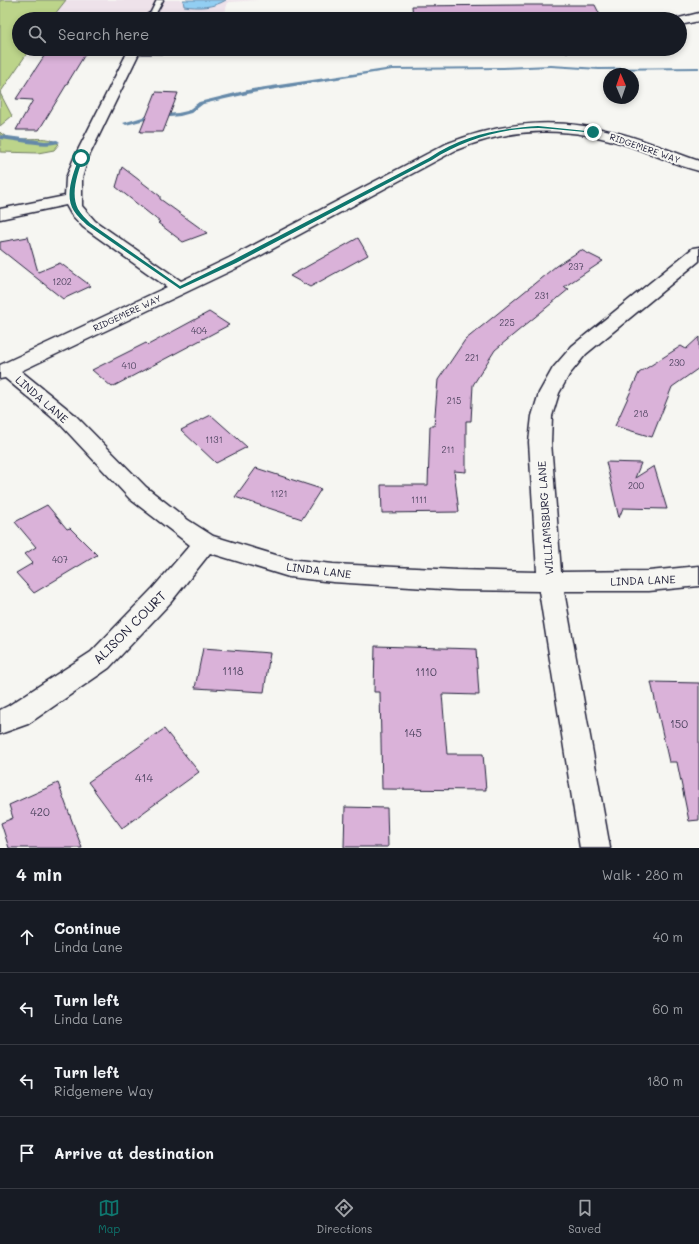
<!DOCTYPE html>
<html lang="en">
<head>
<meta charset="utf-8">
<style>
  :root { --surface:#171b24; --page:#20242c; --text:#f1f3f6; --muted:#9ea1a6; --line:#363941; --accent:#0f766e }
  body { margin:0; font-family:Mali,sans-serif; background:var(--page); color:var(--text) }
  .compass { position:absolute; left:603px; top:68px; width:36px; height:36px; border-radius:50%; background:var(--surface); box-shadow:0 2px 6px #0003; rotate:358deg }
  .stop { position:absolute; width:12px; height:12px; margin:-9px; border:3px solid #0f766e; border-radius:50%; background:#fff }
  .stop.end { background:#0f766e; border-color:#fff; box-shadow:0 1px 4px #0008 }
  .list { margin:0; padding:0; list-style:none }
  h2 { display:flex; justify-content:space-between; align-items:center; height:52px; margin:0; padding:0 16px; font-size:17px }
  h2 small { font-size:13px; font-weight:400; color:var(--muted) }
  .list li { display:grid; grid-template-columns:26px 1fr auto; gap:12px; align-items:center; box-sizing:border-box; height:72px; padding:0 16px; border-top:1px solid var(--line) }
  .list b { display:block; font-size:15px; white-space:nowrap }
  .list p { margin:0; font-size:13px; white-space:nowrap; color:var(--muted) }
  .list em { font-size:13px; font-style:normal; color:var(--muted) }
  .icon { flex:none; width:22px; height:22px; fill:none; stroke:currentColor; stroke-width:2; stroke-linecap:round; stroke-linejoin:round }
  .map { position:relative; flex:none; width:699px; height:848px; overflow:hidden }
  .search { position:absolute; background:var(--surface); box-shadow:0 2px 6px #0003; left:12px; right:12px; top:12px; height:44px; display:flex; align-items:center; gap:10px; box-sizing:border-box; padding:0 14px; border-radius:22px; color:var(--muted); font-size:15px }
  .sheet { height:340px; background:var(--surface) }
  nav { display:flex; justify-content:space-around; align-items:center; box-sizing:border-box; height:56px; border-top:1px solid var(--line); background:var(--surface); font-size:11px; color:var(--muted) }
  nav a { display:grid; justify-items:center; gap:2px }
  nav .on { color:var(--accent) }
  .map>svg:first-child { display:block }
  .built { fill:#eee2ea }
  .green { fill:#bcd48a; stroke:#6f7b62 }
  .water { fill:#92cef2; stroke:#6589a9 }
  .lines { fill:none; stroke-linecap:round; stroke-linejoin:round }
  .stream { fill:#6589a9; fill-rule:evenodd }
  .building { fill:#dab2d9; stroke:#22223b }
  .lane-casing { stroke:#22223b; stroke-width:3 }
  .street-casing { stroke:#22223b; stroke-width:3 }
  .lane { fill:#f6f6f2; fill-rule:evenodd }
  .street { fill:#f6f6f2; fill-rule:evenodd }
  .route { fill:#0f766e }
  .labels { text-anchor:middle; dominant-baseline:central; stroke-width:4; stroke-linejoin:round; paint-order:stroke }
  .far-street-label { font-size:9px; fill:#22223b; stroke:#f6f6f2 }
  .number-label { font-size:9px; fill:#504662 }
  .street-label { font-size:11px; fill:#22223b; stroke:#f6f6f2 }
  .near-number-label { font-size:11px; fill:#504662 }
  .near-street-label { font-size:13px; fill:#22223b; stroke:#f6f6f2 }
</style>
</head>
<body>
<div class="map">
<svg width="699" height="848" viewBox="0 0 699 848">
  <rect width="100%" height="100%" fill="#f6f6f2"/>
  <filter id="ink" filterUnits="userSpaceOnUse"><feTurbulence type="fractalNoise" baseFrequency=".025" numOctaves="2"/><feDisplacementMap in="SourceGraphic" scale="8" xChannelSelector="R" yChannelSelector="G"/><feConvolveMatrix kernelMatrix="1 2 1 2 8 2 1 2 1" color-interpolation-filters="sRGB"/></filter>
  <g filter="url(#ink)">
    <!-- built -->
    <path class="built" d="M 66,0 L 259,0 L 228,2 L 224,16 L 56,13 Z"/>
    <!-- green -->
    <g class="green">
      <path d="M 0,0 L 66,0 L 51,19 L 19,19 L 19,49 L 30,49 L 0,93 L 12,116 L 0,126 Z"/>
      <path d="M 0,132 C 9,143 34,137 47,139 C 51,139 55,142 59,144 L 54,150 L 38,153 L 0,152 Z"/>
    </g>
    <!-- water -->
    <path class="water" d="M 183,0 L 226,0 C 213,8 198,8 184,6 Z"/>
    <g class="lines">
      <!-- stream -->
      <g class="stream">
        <path d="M 551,65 L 599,68 L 699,67 L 699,69 L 599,70 L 551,67 L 503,69 L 392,70 L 252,93 L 203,104 L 191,113 L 180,116 L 149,119 L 126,125 L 123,123 L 149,115 L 178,113 L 187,111 L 199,102 L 252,89 L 392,68 L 503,67 Z"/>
        <path d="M 0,135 L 45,141 L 57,140 L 60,142 C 49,149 14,140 0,139 Z"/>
      </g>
    </g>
    <!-- building -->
    <g class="building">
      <path d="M 521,5 L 595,5 L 602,19 L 413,19 L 412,6 Z"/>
      <path d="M 415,49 L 616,49 L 617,52 L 475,52 L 424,54 L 415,54 Z"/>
      <path d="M 48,50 L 87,51 L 39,130 L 16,130 L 33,100 L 16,99 Z"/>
      <path d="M 156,92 L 178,93 L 163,132 L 140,132 Z"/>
      <path d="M 122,167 L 160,196 L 160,199 L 207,233 L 183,242 L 158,223 L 160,222 L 116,187 Z"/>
      <path d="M 28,237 L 38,272 L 60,263 L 91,286 L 63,299 L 0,249 L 0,242 Z"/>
      <path d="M 358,238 L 368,255 L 310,287 L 290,276 Z"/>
      <path d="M 581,250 L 603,261 L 564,287 L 569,289 L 495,350 L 473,385 L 471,421 L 466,421 L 466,472 L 454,471 L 459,512 L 382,513 L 381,485 L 428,485 L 430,426 L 434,426 L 438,380 L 465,340 L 556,266 Z"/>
      <path d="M 209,312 L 229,325 L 112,387 L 92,370 L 146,343 L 148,345 Z"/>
      <path d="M 699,337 L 699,368 L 672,387 L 652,437 L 615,426 L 639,373 L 681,346 L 686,349 Z"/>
      <path d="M 211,415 L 247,447 L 216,463 L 181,430 Z"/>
      <path d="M 606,462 L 641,463 L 635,478 L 654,466 L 667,509 L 623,508 L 619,518 Z"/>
      <path d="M 256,468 L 321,489 L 302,519 L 235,497 Z"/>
      <path d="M 47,505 L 67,529 L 70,528 L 97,555 L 34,593 L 16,573 L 33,563 L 25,554 L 36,547 L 15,522 Z"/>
      <path d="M 375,646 L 476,649 L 479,695 L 442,694 L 447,754 L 483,754 L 486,790 L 382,789 L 380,692 L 374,692 Z"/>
      <path d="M 203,648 L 270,653 L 264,692 L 195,688 Z"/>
      <path d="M 651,682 L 699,683 L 699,820 L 689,821 L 677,762 L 669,762 Z"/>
      <path d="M 164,729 L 199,772 L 122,828 L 88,782 Z"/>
      <path d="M 58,783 L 82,848 L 9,848 L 1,823 L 13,818 L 9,805 Z"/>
      <path d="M 345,807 L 387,808 L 388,847 L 344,847 Z"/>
    </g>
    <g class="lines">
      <!-- lane casing -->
      <g class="lane-casing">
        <path id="lane" d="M 157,0 L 163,0 L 154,17 L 150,17 L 149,16 Z"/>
      </g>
      <!-- street casing -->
      <g class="street-casing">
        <g id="street">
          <path d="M 152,12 L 156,14 L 158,16 L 156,19 L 144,19 L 148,14 Z"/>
          <path d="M 699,13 L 699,21 L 680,25 L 680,19 L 675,19 Z"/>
          <path d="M 129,49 L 201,49 L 199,52 L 195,53 L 139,53 L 88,158 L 82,178 L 82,206 L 95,221 L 181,281 L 229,258 L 446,144 C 503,121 558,117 618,133 C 646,140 672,152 699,161 L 699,171 C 675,165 653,154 630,146 C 570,126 514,126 456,150 L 241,266 L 21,371 L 74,414 L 146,487 L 188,520 L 213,536 L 289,559 L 333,564 L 457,570 L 537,572 L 529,442 L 532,416 L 539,393 L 553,368 L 572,346 L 693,248 L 699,247 L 699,261 L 586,354 L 569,375 L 559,393 L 552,416 L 551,442 L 561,572 L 649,571 L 699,566 L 699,586 L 649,591 L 564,591 L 610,848 L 580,848 L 539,591 L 457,590 L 333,582 L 289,577 L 210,553 L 171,602 L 109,668 L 28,724 L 0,734 L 0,710 L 8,706 L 91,652 L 153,588 L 190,545 L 130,499 L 60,424 L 5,378 L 0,379 L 0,365 L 167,287 L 83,227 L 71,214 L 66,205 L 0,219 L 0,209 L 65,196 L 66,178 L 74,158 Z"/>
        </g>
      </g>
      <!-- lane -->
      <use href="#lane" class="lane"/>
      <!-- street -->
      <use href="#street" class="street"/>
    </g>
  </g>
  <!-- route -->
  <path class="route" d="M 538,126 L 596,132 L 593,133 C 575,131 557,129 539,128 C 501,128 463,140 432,160 L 236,263 L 180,289 L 87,225 C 83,221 77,216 74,211 C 64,196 73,174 79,158 L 81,157 L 83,158 C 78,173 70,193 78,209 C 81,214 86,219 90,223 L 180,286 L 233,260 L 429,158 C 464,135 497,129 538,126 Z"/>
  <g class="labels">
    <!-- far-street labels -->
    <g class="far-street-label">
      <text transform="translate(645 148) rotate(19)">RIDGEMERE WAY</text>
      <text transform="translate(127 313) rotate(-25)">RIDGEMERE WAY</text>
    </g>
    <!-- number labels -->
    <g class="number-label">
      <text x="576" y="266">237</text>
      <text x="62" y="281">1202</text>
      <text x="542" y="295">231</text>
      <text x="507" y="322">225</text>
      <text x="199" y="330">404</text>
      <text x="472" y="357">221</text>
      <text x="677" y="362">230</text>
      <text x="129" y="365">410</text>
      <text x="454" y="400">215</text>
      <text x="641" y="413">218</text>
      <text x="214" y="439">1131</text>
      <text x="448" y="449">211</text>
      <text x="636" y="485">200</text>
      <text x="279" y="493">1121</text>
      <text x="419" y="499">1111</text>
      <text x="60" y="559">407</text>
    </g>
    <!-- street labels -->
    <g class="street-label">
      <text transform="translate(42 399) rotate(41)">LINDA LANE</text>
      <text transform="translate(545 518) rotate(-94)">WILLIAMSBURG LANE</text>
      <text transform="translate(319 570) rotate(7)">LINDA LANE</text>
      <text transform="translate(643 580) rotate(-2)">LINDA LANE</text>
    </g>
    <!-- near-number labels -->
    <g class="near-number-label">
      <text x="233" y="670">1118</text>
      <text x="426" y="671">1110</text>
      <text x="679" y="723">150</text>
      <text x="413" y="732">145</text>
      <text x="144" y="777">414</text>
      <text x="40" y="811">420</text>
    </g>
    <!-- near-street labels -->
    <g class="near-street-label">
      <text transform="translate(129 627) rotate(-45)">ALISON COURT</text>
    </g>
  </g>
</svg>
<svg class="compass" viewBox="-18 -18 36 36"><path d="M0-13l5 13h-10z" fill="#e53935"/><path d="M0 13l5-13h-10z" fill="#9ea1a6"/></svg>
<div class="stop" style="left:81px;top:158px"></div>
<div class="stop end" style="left:593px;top:132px"></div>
<div class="search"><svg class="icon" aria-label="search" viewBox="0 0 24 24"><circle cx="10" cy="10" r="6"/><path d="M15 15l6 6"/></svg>Search here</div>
</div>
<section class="sheet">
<h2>4 min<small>Walk · 280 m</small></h2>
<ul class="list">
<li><svg class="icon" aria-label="ahead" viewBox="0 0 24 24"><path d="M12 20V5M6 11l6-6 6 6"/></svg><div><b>Continue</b><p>Linda Lane</p></div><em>40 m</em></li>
<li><svg class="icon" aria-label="left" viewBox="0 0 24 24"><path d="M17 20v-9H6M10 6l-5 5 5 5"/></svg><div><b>Turn left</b><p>Linda Lane</p></div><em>60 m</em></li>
<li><svg class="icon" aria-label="left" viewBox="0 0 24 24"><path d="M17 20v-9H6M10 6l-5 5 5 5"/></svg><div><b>Turn left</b><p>Ridgemere Way</p></div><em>180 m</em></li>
<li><svg class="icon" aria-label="arrive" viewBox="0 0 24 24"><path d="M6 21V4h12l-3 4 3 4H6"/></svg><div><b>Arrive at destination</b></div></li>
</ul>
</section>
<nav>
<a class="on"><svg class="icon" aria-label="map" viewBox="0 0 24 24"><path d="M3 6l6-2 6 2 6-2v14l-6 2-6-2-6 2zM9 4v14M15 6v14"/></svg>Map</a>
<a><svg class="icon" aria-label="directions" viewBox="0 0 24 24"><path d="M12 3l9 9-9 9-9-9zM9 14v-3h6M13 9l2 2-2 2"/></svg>Directions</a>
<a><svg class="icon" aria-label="saved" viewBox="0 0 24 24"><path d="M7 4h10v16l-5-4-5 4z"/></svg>Saved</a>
</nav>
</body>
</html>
